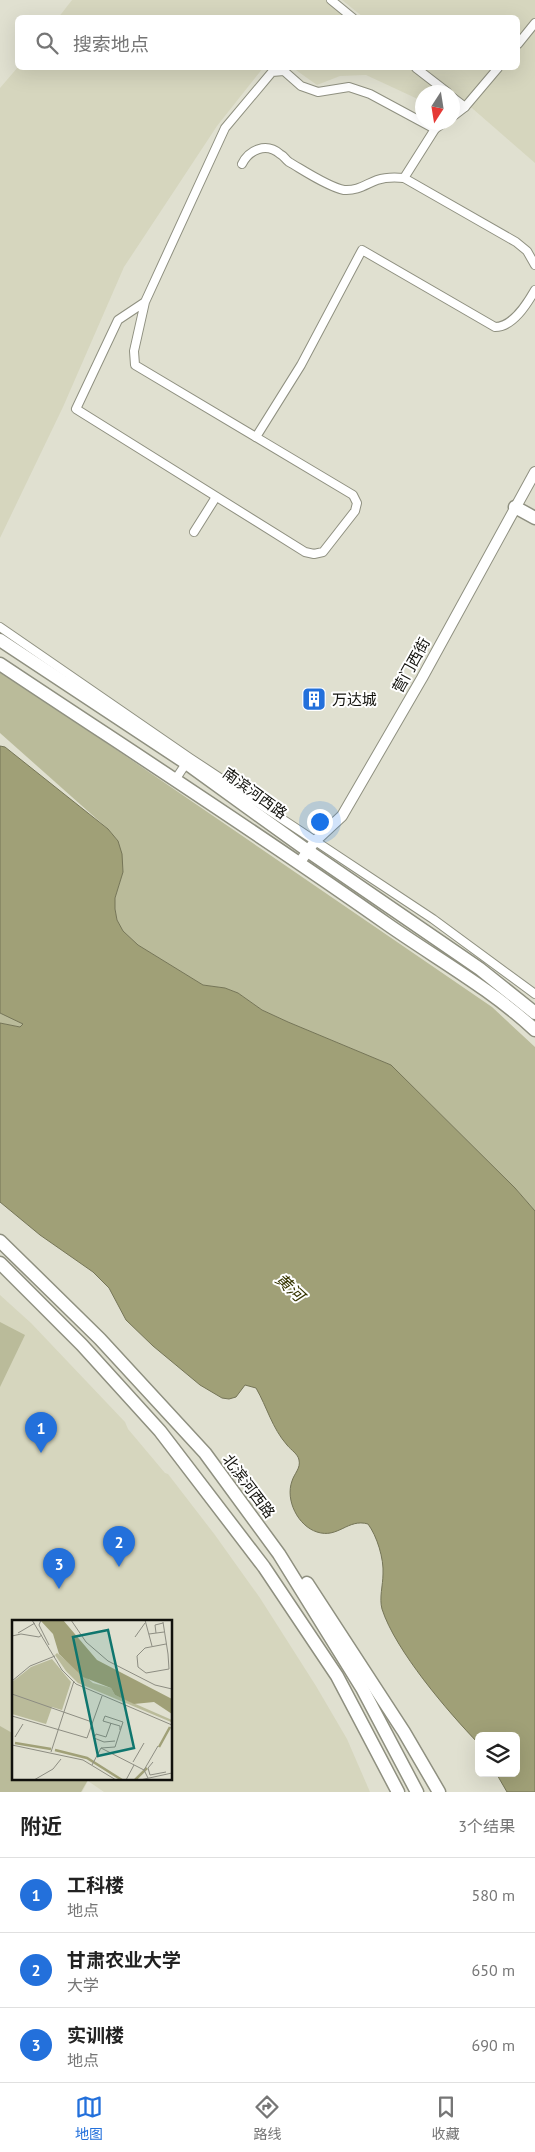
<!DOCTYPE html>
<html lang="zh">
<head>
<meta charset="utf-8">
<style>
  :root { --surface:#fff; --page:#f2f2f2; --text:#222; --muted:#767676; --line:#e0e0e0; --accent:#2370db }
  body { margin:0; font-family:"PT Sans","Noto Sans SC",sans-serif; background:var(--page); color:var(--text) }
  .controls { position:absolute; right:15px; bottom:15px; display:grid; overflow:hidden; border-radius:8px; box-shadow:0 5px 20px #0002 }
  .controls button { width:45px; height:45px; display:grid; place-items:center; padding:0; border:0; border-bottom:1px solid var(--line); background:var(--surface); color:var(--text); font:25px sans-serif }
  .compass { position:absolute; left:415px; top:85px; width:45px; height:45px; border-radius:50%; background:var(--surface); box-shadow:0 5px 20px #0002; rotate:192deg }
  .you { position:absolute; left:319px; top:821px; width:18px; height:18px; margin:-12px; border:4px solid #fff; border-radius:50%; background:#1a73e8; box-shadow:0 0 0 8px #1a73e833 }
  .badge { display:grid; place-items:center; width:32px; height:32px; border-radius:50%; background:var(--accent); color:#fff; font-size:16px; font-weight:700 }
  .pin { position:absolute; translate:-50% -41px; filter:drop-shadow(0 1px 2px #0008) }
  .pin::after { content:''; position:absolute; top:26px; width:18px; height:15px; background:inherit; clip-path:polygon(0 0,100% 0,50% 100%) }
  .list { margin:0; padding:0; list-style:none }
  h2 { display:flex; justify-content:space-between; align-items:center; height:65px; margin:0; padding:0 20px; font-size:21px }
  h2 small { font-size:16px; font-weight:400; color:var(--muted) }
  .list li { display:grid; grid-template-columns:32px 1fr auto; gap:15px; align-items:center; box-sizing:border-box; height:75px; padding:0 20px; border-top:1px solid var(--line) }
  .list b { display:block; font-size:19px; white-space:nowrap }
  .list p { margin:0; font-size:16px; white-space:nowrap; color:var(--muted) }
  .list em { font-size:16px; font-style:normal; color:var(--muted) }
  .icon { flex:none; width:28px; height:28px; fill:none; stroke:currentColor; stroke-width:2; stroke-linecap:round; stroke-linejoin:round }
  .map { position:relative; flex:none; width:535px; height:1792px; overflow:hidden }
  .search { position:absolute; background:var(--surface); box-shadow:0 5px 20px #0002; left:15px; right:15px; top:15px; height:55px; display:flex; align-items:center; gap:12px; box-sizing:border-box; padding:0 18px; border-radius:8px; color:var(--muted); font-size:19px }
  .sheet { height:290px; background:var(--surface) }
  nav { display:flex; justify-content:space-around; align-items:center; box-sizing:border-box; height:70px; border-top:1px solid var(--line); background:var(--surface); font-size:14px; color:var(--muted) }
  nav a { display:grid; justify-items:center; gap:2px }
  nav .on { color:var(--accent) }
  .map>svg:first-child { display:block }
  .built { fill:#d6d6be; fill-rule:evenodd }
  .green { fill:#babb9a }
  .water { fill:#a0a077; stroke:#757557 }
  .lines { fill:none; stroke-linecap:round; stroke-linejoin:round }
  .minor-casing { stroke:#8f9080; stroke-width:10 }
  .tertiary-casing { stroke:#8f9080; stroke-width:12 }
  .primary-casing { stroke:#8f9080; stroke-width:15 }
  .trunk-casing { stroke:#8f9080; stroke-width:15 }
  .minor { stroke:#fff; stroke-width:8 }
  .tertiary { stroke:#fff; stroke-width:10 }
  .primary { stroke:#fff; stroke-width:12 }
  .trunk { stroke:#fff; stroke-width:12 }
  .labels { text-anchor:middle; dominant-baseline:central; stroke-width:4; stroke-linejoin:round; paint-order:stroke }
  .street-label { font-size:15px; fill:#11110c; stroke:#fff }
  .poi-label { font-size:15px; fill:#11110c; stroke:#fff; text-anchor:start }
  .water-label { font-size:16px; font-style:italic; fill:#363500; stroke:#fff }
  .inset-river { fill:none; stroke:#a0a077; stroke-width:2.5 }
  .inset-road { fill:none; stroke:#8d8d82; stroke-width:1 }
  .view { fill:#0f766e; fill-opacity:0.15; stroke:#0f766e; stroke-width:2.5 }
  .inset-edge { fill:none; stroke:#11110c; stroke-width:2.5 }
</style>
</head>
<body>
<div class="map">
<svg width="535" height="1792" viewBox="0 0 535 1792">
  <rect width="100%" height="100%" fill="#e0e0d0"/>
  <!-- built -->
  <g class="built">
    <path d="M 72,0 L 335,0 L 357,17 L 58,18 Z"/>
    <path d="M 342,0 L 535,0 L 535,163 L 457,95 L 453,97 L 452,92 L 422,92 L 422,101 L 366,75 L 340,76 L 317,85 L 293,68 L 421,68 L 437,80 L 424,68 L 518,68 L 518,18 L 363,17 Z"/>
    <path d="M 18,67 L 263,68 L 217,126 L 124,267 L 63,407 L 0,538 L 0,88 Z"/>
    <path d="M 0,1295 L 31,1323 L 125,1422 L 128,1429 L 165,1473 L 168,1474 L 215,1535 L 260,1598 L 316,1686 L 347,1739 L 370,1792 L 104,1792 L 88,1781 L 82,1792 L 0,1792 ZM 14,1621 L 171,1621 L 171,1778 L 14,1778 Z"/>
  </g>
  <!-- green -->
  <g class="green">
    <path d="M 0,670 L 492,1007 L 535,1047 L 535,1211 L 515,1188 L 391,1065 L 288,1022 L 262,1010 L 238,993 L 225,988 L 203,985 L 138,945 L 123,931 L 117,920 L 115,909 L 115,898 L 123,872 L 118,841 L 108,829 L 0,733 Z"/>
    <path d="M 0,1013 L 22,1022 L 23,1025 L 20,1027 L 0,1023 Z"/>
    <path d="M 0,1322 L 25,1335 L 0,1387 Z"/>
    <path d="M 0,1726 L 14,1734 L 14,1778 L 89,1778 L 81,1792 L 0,1792 Z"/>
  </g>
  <!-- water -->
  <path class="water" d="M 0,746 L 5,747 L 108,829 L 118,841 L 122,854 L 123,872 L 115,898 L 115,909 L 117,920 L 123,931 L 138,945 L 203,985 L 225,988 L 238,993 L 262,1010 L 288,1022 L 391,1065 L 515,1188 L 535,1211 L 535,1792 L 507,1792 L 496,1773 L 516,1773 L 516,1736 L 479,1736 L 479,1744 C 448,1712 395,1650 382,1609 C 379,1598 383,1585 383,1574 C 384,1559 377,1536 368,1524 C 348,1518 338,1539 317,1532 C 298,1526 285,1500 292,1481 C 294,1474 301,1468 299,1460 C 298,1454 291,1450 287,1445 C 272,1428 267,1407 256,1388 L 245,1385 L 236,1397 L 229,1399 L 222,1398 L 200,1385 L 153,1346 L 126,1320 L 109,1288 L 93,1272 L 40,1235 L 0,1202 L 0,1023 L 20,1027 L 23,1024 L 0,1013 Z"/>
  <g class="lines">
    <!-- minor casing -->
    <g class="minor-casing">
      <g id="minor">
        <path d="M 331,0 L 353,18"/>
        <path d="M 518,44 L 535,23"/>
        <path d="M 416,68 L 447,92"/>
        <path d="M 452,97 L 465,107"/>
        <path d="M 452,117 L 465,107 L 498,68"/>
        <path d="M 242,164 C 249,150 266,142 280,154 C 284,156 285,159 289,162 C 303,170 328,187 344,190 C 358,191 366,184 377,180 C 386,177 395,177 404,178 L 516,242 L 527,251 L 535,265"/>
        <path d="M 404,178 L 435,129"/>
        <path d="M 145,302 L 134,351 L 135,365 L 353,495 L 357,503 L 355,511 L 323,552 L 314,554 L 305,552 L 76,409 L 118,320 L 145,302 L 225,128 L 272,72 L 284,71 L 301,86 L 318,92 L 349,87 L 370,94 L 435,129 L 445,122"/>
        <path d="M 256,437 L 301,365 L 362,250 L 495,327 C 513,327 527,304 535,290"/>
        <path d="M 194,532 L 216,497"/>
        <path d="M 0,627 L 190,758 L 433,919 L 535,994"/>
        <path d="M 175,780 L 187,762"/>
      </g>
    </g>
    <!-- tertiary casing -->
    <g class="tertiary-casing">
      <path id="tertiary" d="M 300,862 L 315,841 L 342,816 L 422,678 L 535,472"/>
    </g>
    <!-- primary casing -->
    <g class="primary-casing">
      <g id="primary">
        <path d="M 515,507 L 535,518"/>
        <path d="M 0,1241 L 100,1339 L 205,1453 L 279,1554 L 362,1688 L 417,1792"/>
        <path d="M 0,1263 L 82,1345 L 160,1431 L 264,1567 L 337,1676 L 398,1792"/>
        <path d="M 307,1583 L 404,1732 L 439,1792"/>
      </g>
    </g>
    <!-- trunk casing -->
    <g class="trunk-casing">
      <g id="trunk">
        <path d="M 0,640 L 186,763 L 308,851 L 480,969 L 535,1013"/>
        <path d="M 0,664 C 129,750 260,834 387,924 C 437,959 491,989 535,1030"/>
      </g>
    </g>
    <!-- minor -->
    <use href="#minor" class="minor"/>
    <!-- tertiary -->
    <use href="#tertiary" class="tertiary"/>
    <!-- primary -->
    <use href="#primary" class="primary"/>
    <!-- trunk -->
    <use href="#trunk" class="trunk"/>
  </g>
  <!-- icons -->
  <defs>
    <g id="building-square" transform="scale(1.25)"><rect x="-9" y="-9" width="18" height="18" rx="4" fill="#2370db" stroke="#fff"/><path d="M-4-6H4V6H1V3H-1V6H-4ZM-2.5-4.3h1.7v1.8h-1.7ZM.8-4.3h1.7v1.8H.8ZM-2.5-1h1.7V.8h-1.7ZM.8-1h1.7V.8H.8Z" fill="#fff"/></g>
  </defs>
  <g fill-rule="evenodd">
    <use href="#building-square" x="314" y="699"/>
  </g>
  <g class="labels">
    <!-- street labels -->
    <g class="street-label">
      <text transform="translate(411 665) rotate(-61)">营门西街</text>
      <text transform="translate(255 793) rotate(36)">南滨河西路</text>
      <text transform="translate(249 1486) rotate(53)">北滨河西路</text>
    </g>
    <!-- poi labels -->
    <g class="poi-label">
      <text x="332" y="699">万达城</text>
    </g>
    <!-- water labels -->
    <g class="water-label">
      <text transform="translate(290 1287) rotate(43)">黄河</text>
    </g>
  </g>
  <!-- overview -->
  <g transform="translate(12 1620)">
    <rect width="160" height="160" fill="#e0e0d0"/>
    <path d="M 45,33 L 81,63 L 99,68 L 103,75 L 160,100 L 159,102 L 66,63 L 54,51 L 43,35 ZM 40,39 L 59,62 L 50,90 L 40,87 L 34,104 L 0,94 L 0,62 L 19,47 Z" fill="#babb9a"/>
    <path d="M 28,0 L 51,0 L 85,40 L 160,79 L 160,94 L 142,82 L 122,84 L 103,75 L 99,68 L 71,57 L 47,34 L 41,14 Z" fill="#a0a077"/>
    <path class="inset-river" d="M 3,123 L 39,129M 147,127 L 158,107M 43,130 L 75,138 L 110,160M 123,160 L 135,148"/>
    <path class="inset-road" d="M 20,0 L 50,50 L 64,64 L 160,105M 29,0 L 27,5 L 37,25M 59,0 L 74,22 L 96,41 L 143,65 L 160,69M 133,0 L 140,26M 151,2 L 156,34 L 157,49 L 134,53 L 126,47 L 125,36 L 133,28 L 154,24M 6,13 L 23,3M 144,13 L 143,5 L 151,3M 137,14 L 152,12M 0,16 L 9,14 L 27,17 L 30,15M 123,17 L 133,3M 0,61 L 18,46 L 43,36M 0,74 L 80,102M 0,96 L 75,118 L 90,76M 99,103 L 94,117 L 84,114 L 82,118 L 92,122 L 103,121M 3,117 L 11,104M 0,125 L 71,140 L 104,160M 89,128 L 103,127 L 111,102 L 93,96 L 91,101 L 108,106 L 108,110M 89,128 L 132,150 L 136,158M 39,132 L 62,61M 121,142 L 132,123M 80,145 L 89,128M 132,150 L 146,126M 138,155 L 154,152M 138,155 L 136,148 L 141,142M 22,160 L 41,149 L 49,139M 114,160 L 122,145M 128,160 L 160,153"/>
    <path class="view" d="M 96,10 L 122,128 L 86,136 L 61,17 Z"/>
    <rect width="160" height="160" class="inset-edge"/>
  </g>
</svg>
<div class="controls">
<button><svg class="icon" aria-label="layers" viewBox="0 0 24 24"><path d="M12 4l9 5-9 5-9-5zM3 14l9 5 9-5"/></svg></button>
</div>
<svg class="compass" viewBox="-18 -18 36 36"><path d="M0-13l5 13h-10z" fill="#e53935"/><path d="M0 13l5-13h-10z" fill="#767676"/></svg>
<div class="you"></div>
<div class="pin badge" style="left:41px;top:1453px">1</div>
<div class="pin badge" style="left:119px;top:1567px">2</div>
<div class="pin badge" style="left:59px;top:1589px">3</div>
<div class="search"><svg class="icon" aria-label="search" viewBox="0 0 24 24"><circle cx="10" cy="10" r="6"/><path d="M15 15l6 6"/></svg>搜索地点</div>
</div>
<section class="sheet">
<h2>附近<small>3个结果</small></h2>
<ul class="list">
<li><span class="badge">1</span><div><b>工科楼</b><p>地点</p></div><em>580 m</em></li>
<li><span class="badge">2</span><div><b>甘肃农业大学</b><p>大学</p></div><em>650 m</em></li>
<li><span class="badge">3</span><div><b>实训楼</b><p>地点</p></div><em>690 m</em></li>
</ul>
</section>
<nav>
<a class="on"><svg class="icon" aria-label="map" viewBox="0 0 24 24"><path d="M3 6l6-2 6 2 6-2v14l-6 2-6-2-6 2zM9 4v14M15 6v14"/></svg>地图</a>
<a><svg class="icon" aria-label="directions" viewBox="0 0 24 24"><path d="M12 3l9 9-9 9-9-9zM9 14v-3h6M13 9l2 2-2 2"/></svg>路线</a>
<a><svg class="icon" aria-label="saved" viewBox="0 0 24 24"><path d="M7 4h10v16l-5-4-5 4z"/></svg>收藏</a>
</nav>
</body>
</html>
